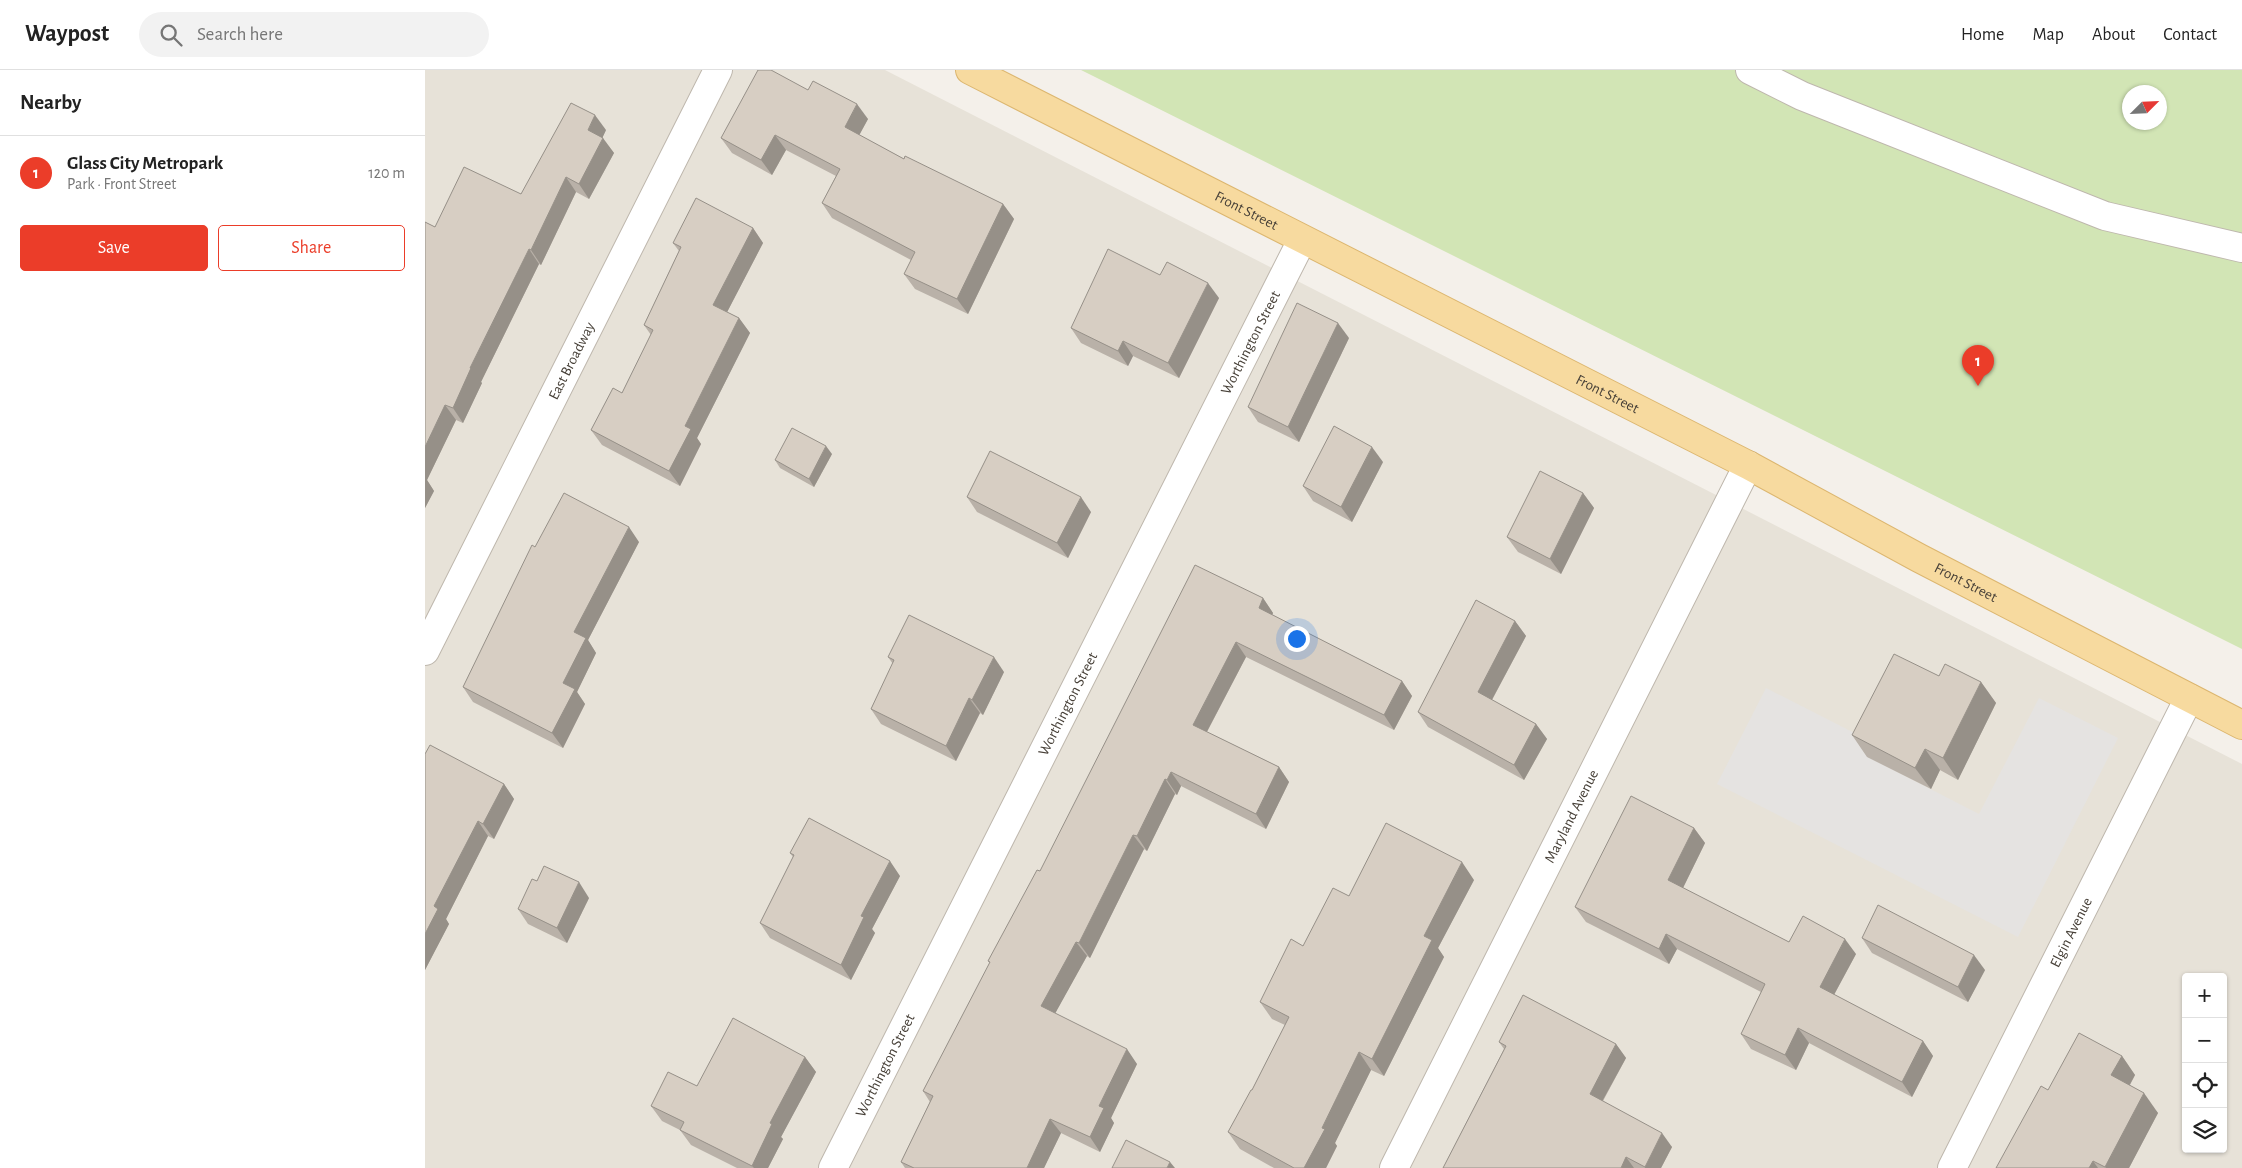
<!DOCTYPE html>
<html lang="en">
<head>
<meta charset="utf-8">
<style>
  :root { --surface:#fff; --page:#f2f2f2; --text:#222; --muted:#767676; --line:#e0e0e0; --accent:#eb3d29 }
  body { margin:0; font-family:"Alegreya Sans",sans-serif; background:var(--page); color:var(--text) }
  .controls { position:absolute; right:15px; bottom:15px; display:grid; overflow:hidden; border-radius:5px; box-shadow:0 1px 4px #0004 }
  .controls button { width:45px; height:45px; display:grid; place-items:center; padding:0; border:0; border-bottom:1px solid var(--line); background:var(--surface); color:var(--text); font:25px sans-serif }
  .compass { position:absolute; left:1697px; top:15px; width:45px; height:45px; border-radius:50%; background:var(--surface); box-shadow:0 1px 4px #0004; rotate:66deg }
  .you { position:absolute; left:871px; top:568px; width:18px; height:18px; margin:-12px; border:4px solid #fff; border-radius:50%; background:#1a73e8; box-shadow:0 0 0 8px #1a73e833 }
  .badge { display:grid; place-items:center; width:32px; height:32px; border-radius:50%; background:var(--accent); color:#fff; font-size:16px; font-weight:700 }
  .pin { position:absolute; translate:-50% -41px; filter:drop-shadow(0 1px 2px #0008) }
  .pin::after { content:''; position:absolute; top:26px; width:18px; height:15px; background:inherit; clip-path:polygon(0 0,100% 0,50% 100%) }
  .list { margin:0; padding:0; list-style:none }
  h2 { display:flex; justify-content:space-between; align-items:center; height:65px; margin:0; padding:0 20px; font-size:21px }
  h2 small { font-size:16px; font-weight:400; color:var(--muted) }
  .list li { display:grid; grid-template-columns:32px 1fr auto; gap:15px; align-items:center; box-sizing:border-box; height:75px; padding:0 20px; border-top:1px solid var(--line) }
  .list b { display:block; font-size:19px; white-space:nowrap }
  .list p { margin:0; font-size:16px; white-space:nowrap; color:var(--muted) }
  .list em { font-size:16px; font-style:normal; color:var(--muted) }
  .actions { display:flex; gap:10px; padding:15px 20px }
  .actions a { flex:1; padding:11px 0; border:1px solid var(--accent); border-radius:5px; text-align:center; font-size:18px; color:var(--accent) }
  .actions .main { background:var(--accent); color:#fff }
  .icon { flex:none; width:28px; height:28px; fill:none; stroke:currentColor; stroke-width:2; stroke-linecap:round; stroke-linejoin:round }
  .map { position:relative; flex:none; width:1817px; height:1098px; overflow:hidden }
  header { display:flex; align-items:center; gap:30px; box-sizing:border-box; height:70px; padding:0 25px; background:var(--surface); border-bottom:1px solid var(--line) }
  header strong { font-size:24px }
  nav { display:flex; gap:28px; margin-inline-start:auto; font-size:18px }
  .search { width:350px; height:45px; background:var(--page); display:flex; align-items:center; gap:12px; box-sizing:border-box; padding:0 18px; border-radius:28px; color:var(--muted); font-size:19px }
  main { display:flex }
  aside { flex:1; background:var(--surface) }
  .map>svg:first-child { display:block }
  .residential { fill:#e7e2d8; fill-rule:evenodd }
  .green { fill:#d2e5b5; fill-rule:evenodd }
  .parking { fill:#e5e3e1 }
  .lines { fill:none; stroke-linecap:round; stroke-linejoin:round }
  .minor-casing { stroke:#beb7ad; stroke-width:30 }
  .major-casing { stroke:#dcb66f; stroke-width:30 }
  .minor { stroke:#fff; stroke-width:28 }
  .major { stroke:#f7da9f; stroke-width:28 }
  .wall { fill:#b9b1a8 }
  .shaded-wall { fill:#969088 }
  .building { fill:#d7cec3; stroke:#969088 }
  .labels { text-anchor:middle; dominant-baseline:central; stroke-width:4; stroke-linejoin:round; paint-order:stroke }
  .street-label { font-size:15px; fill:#474038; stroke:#fff }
</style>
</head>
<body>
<header>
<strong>Waypost</strong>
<div class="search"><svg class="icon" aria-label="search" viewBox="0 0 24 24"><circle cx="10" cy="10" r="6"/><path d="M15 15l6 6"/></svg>Search here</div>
<nav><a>Home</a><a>Map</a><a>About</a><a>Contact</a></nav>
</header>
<main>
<aside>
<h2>Nearby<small></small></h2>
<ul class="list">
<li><span class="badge">1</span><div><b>Glass City Metropark</b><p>Park · Front Street</p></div><em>120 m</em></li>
</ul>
<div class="actions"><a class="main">Save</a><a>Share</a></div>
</aside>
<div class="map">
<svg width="1817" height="1098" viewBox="0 0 1817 1098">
  <rect width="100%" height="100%" fill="#f4f0ea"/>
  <!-- residential -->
  <path class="residential" d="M 0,0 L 460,0 L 1817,694 L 1817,1098 L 0,1098 ZM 1761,907 L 1798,907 L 1798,1079 L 1761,1079 Z"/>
  <!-- green -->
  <path class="green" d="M 656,0 L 1817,0 L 1817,579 ZM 1704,22 L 1734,22 L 1734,52 L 1704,52 Z"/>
  <!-- parking -->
  <path class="parking" d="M 1341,618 L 1449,673 L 1443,687 L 1554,744 L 1614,628 L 1693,668 L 1593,867 L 1292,714 Z"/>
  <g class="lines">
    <!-- minor casing -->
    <g class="minor-casing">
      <g id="minor">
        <path d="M 1325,0 L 1377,26 L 1680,146 L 1817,178"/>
        <path id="s1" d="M 0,581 L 293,0"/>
        <path id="s2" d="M 408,1098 L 877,170"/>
        <path id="s3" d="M 969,1098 L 1323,395"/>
        <path id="s4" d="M 1527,1098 L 1764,628"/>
      </g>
    </g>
    <!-- major casing -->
    <g class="major-casing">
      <g id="major">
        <path id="s5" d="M 545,0 L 1323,395 L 1494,488 L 1817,655"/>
      </g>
    </g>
    <!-- minor -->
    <use href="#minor" class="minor"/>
    <!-- major -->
    <use href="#major" class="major"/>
  </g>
  <!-- wall -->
  <g class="wall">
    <path d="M 383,20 L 443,49 L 434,65 L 479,89 L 578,134 L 589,149 L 543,244 L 490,219 L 479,204 L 486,190 L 407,148 L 397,133 L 411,106 L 361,80 L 347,105 L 307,83 L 296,68 Z"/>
    <path d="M 181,60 L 177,68 L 189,83 L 164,129 L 151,122 L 116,195 L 114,194 L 56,312 L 57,313 L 38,353 L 31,350 L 2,410 L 9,421 L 0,438 L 0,152 L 10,157 L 96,124 Z"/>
    <path d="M 328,158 L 338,173 L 302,242 L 314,248 L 325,263 L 272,368 L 276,374 L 255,416 L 177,375 L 166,360 L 197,323 L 226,265 L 219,255 L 254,181 L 248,173 Z"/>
    <path d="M 735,205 L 794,228 L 754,308 L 708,286 L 703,296 L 656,273 L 646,258 Z"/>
    <path d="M 924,268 L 874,372 L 833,352 L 823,337 Z"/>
    <path d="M 407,384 L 389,417 L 355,398 L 350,390 Z"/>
    <path d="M 958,392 L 927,452 L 888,431 L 878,416 Z"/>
    <path d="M 1158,423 L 1169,438 L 1136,504 L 1093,482 L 1082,467 Z"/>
    <path d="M 542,427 L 666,442 L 643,488 L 552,442 Z"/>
    <path d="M 214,472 L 163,570 L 171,583 L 152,622 L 160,634 L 138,678 L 48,632 L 38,617 L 110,477 Z"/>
    <path d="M 838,528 L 848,543 L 847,545 L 977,611 L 987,626 L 969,660 L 821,587 L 782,662 L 854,697 L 864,712 L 841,759 L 756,716 L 752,725 L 750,724 L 722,781 L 719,779 L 665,888 L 662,886 L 630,943 L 712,994 L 686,1048 L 689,1053 L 675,1082 L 636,1063 L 619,1098 L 480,1098 L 476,1092 L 505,1032 L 498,1021 L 565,893 L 563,891 L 615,801 Z"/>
    <path d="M 1090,551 L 1101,566 L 1067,630 L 1111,654 L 1122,669 L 1099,710 L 1003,657 L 993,642 Z"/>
    <path d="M 463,587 L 579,602 L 558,645 L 555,643 L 531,691 L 456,654 L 446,639 L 468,594 Z"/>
    <path d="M 1514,606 L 1556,612 L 1571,633 L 1533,710 L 1515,700 L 1506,719 L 1442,687 L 1427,665 Z"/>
    <path d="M 0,684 L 79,714 L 89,729 L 69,769 L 63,766 L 21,849 L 24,854 L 0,900 Z"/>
    <path d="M 1269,758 L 1280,773 L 1258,818 L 1364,872 L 1431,884 L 1409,925 L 1498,971 L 1508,986 L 1487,1027 L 1384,973 L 1371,1000 L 1326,979 L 1316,964 L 1336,922 L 1252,879 L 1244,894 L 1161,852 L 1150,837 Z"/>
    <path d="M 365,783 L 475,806 L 447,859 L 450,863 L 426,910 L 345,868 L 335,853 L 368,787 Z"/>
    <path d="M 1049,810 L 1013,878 L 1019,887 L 959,1006 L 946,1000 L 910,1073 L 912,1076 L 901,1098 L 849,1098 L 815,1079 L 803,1062 L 827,1020 L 860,955 L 847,949 L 835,932 L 924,826 Z"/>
    <path d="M 164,828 L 142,873 L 103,854 L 93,839 Z"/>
    <path d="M 1437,868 L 1560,900 L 1543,932 L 1447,883 Z"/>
    <path d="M 1074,972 L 1191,974 L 1201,988 L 1178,1031 L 1247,1077 L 1236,1098 L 1018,1098 L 1079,979 Z"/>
    <path d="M 1697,986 L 1710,1005 L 1705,1015 L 1733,1043 L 1704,1098 L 1571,1098 L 1623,1020 Z"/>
    <path d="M 380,987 L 391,1002 L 356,1067 L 358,1069 L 343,1098 L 312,1098 L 266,1075 L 255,1060 L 237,1051 L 226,1036 L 272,1016 Z"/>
  </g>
  <!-- shaded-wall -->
  <g class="shaded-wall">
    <path d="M 432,34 L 443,49 L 430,73 L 420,57 Z"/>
    <path d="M 170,45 L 181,60 L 174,75 L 163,60 Z"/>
    <path d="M 350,65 L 361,80 L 347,105 L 336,90 Z"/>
    <path d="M 178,68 L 189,83 L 164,129 L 154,114 Z"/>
    <path d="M 141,107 L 151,122 L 116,195 L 106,180 Z"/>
    <path d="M 578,134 L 589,149 L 543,244 L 532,229 Z"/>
    <path d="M 328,158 L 338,173 L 298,250 L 288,235 Z"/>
    <path d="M 104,179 L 114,194 L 56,312 L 57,313 L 38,353 L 28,338 L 45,298 Z"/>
    <path d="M 783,213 L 794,228 L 754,308 L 743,293 Z"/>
    <path d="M 314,248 L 325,263 L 272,368 L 276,374 L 255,416 L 244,401 L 260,356 Z"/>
    <path d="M 913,253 L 924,268 L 874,372 L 863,357 Z"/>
    <path d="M 698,271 L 708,286 L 703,296 L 693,281 Z"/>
    <path d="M 20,335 L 31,350 L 2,410 L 9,421 L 0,438 L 0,377 Z"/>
    <path d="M 401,376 L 407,384 L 389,417 L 384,409 Z"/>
    <path d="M 947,377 L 958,392 L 927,452 L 916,437 Z"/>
    <path d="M 1158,423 L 1169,438 L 1136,504 L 1125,489 Z"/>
    <path d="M 656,427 L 666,442 L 643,488 L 632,473 Z"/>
    <path d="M 204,457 L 214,472 L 163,570 L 171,583 L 152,622 L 160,634 L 138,678 L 127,663 L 149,562 Z"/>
    <path d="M 838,528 L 848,543 L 844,552 L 834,538 Z"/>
    <path d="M 1090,551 L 1101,566 L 1063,637 L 1053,622 Z"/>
    <path d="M 811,572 L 821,587 L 778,669 L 768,655 Z"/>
    <path d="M 569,587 L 579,602 L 558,645 L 547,630 Z"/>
    <path d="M 977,611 L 987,626 L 969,660 L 959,645 Z"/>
    <path d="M 1556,612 L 1571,633 L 1533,710 L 1518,688 Z"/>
    <path d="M 544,628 L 555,643 L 531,691 L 521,676 Z"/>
    <path d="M 1111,654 L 1122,669 L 1099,710 L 1089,695 Z"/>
    <path d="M 1500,679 L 1515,700 L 1506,719 L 1490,698 Z"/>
    <path d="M 854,697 L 864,712 L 841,759 L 831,744 Z"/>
    <path d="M 746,702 L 756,716 L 752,725 L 742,710 Z"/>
    <path d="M 740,709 L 750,724 L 722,781 L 712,766 Z"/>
    <path d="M 79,714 L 89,729 L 69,769 L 58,754 Z"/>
    <path d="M 53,751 L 63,766 L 21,849 L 24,854 L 0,900 L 0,864 L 9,836 Z"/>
    <path d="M 1269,758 L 1280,773 L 1254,826 L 1243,810 Z"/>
    <path d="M 708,765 L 719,779 L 665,888 L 654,873 Z"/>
    <path d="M 465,791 L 475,806 L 447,859 L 450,863 L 426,910 L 416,895 L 436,846 Z"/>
    <path d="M 1037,792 L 1049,810 L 1013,878 L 1019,887 L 959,1006 L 947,989 L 999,866 Z"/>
    <path d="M 154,812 L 164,828 L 142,873 L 132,858 Z"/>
    <path d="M 1241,864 L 1252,879 L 1244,894 L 1234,879 Z"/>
    <path d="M 1420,869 L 1431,884 L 1405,932 L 1395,917 Z"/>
    <path d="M 651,872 L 662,886 L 626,951 L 616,936 Z"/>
    <path d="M 1549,885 L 1560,900 L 1543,932 L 1533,917 Z"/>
    <path d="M 1373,958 L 1384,973 L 1371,1000 L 1360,985 Z"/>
    <path d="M 1498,971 L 1508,986 L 1487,1027 L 1477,1012 Z"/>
    <path d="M 1191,974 L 1201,988 L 1174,1037 L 1165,1024 Z"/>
    <path d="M 702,979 L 712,994 L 686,1048 L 689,1053 L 675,1082 L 665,1067 L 674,1036 Z"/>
    <path d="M 934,982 L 946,1000 L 910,1073 L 912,1076 L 901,1098 L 879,1098 L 897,1058 Z"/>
    <path d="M 1697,986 L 1710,1005 L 1699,1025 L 1686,1005 Z"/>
    <path d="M 380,987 L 391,1002 L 356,1067 L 358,1069 L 343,1098 L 329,1098 L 327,1096 L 345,1053 Z"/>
    <path d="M 1719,1023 L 1733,1043 L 1704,1098 L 1681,1098 L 1680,1097 Z"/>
    <path d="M 625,1049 L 636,1063 L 619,1098 L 602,1098 Z"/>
    <path d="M 1237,1063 L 1247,1077 L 1236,1098 L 1220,1098 L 1220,1097 Z"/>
    <path d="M 1201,1087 L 1209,1098 L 1196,1098 Z"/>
    <path d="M 1668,1091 L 1673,1098 L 1664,1098 Z"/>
    <path d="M 745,1092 L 750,1098 L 742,1098 Z"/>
  </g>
  <!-- building -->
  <g class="building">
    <path d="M 333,0 L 346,0 L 383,20 L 388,11 L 432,34 L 420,57 L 479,89 L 480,86 L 578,134 L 532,229 L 479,204 L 490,182 L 397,133 L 415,99 L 350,65 L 336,90 L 296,68 Z"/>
    <path d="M 146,33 L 170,45 L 163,60 L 178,68 L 154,114 L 141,107 L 106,180 L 104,179 L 45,298 L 46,298 L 28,338 L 20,335 L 0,377 L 0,152 L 10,157 L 39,97 L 96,124 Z"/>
    <path d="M 271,128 L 328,158 L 288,235 L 314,248 L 260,356 L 266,359 L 244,401 L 166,360 L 188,318 L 197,323 L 228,260 L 219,255 L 256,177 L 248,173 Z"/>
    <path d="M 683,179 L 735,205 L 742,192 L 783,213 L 743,293 L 698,271 L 693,281 L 646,258 Z"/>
    <path d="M 872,233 L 913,253 L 863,357 L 823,337 Z"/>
    <path d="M 909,356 L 947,377 L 916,437 L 878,416 Z"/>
    <path d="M 367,358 L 401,376 L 384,409 L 350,390 Z"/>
    <path d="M 565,381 L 656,427 L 632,473 L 542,427 Z"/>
    <path d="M 1115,401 L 1158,423 L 1125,489 L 1082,467 Z"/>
    <path d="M 139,423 L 204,457 L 149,562 L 161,568 L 138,613 L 150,619 L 127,663 L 38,617 L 107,475 L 110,477 Z"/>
    <path d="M 770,495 L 838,528 L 834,538 L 977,611 L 959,645 L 811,572 L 768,655 L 854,697 L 831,744 L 746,702 L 742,710 L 740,709 L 712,766 L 708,765 L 654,873 L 651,872 L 616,936 L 702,979 L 674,1036 L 679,1038 L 665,1067 L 625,1049 L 602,1098 L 489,1098 L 476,1092 L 508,1026 L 498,1021 L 565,892 L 563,891 L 612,800 L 615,801 Z"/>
    <path d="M 1051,530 L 1090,551 L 1053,622 L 1111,654 L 1089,695 L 993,642 Z"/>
    <path d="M 484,545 L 569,587 L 547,630 L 544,628 L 521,676 L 446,639 L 469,590 L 463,587 Z"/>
    <path d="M 1469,584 L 1514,606 L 1520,594 L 1556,612 L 1518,688 L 1500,679 L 1490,698 L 1427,665 Z"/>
    <path d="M 5,675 L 79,714 L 58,754 L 53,751 L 9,836 L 13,839 L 0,864 L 0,684 Z"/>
    <path d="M 1206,726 L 1269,758 L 1243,810 L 1364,872 L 1378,846 L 1420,869 L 1395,917 L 1498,971 L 1477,1012 L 1373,958 L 1360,985 L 1316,964 L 1340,914 L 1241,864 L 1234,879 L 1150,837 Z"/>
    <path d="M 384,748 L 465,791 L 436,846 L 439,847 L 416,895 L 335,853 L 369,785 L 365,783 Z"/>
    <path d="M 961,753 L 1037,792 L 999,866 L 1007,870 L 947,989 L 934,982 L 897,1058 L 900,1059 L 879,1098 L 869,1098 L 803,1062 L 826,1020 L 827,1020 L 864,947 L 835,932 L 866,869 L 878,876 L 908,818 L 924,826 Z"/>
    <path d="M 119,796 L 154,812 L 132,858 L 93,839 L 107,809 L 112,811 Z"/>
    <path d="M 1453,835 L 1549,885 L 1533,917 L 1437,868 Z"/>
    <path d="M 1098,925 L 1191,974 L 1165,1024 L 1237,1063 L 1220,1097 L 1201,1087 L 1196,1098 L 1018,1098 L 1081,976 L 1074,972 Z"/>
    <path d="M 308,948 L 380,987 L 345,1053 L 347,1054 L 327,1096 L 255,1060 L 259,1052 L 226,1036 L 243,1002 L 272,1016 Z"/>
    <path d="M 1654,963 L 1697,986 L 1686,1005 L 1719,1023 L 1680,1097 L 1668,1091 L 1664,1098 L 1571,1098 L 1616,1016 L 1623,1020 Z"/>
    <path d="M 701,1070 L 745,1092 L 742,1098 L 687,1098 Z"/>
  </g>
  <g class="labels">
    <!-- street labels -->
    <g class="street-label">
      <text stroke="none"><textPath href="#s5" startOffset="310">Front Street</textPath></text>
      <text stroke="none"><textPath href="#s2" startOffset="925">Worthington Street</textPath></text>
      <text stroke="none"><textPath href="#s1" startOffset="325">East Broadway</textPath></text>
      <text stroke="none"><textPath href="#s5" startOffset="715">Front Street</textPath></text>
      <text stroke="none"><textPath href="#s5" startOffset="1120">Front Street</textPath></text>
      <text stroke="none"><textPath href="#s2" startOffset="520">Worthington Street</textPath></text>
      <text stroke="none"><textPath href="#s3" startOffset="394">Maryland Avenue</textPath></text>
      <text stroke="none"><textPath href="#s4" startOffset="264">Elgin Avenue</textPath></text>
      <text stroke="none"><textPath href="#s2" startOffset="115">Worthington Street</textPath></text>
    </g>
  </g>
</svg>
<div class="controls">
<button>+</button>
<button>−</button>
<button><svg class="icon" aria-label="locate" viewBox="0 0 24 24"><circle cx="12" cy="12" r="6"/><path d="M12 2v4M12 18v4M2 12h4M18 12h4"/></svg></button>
<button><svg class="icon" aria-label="layers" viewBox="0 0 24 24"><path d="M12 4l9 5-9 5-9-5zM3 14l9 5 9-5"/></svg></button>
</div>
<svg class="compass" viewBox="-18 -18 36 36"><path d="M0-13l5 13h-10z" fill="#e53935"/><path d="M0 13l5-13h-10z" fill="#767676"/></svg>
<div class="you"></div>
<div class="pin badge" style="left:1553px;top:316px">1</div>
</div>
</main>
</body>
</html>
